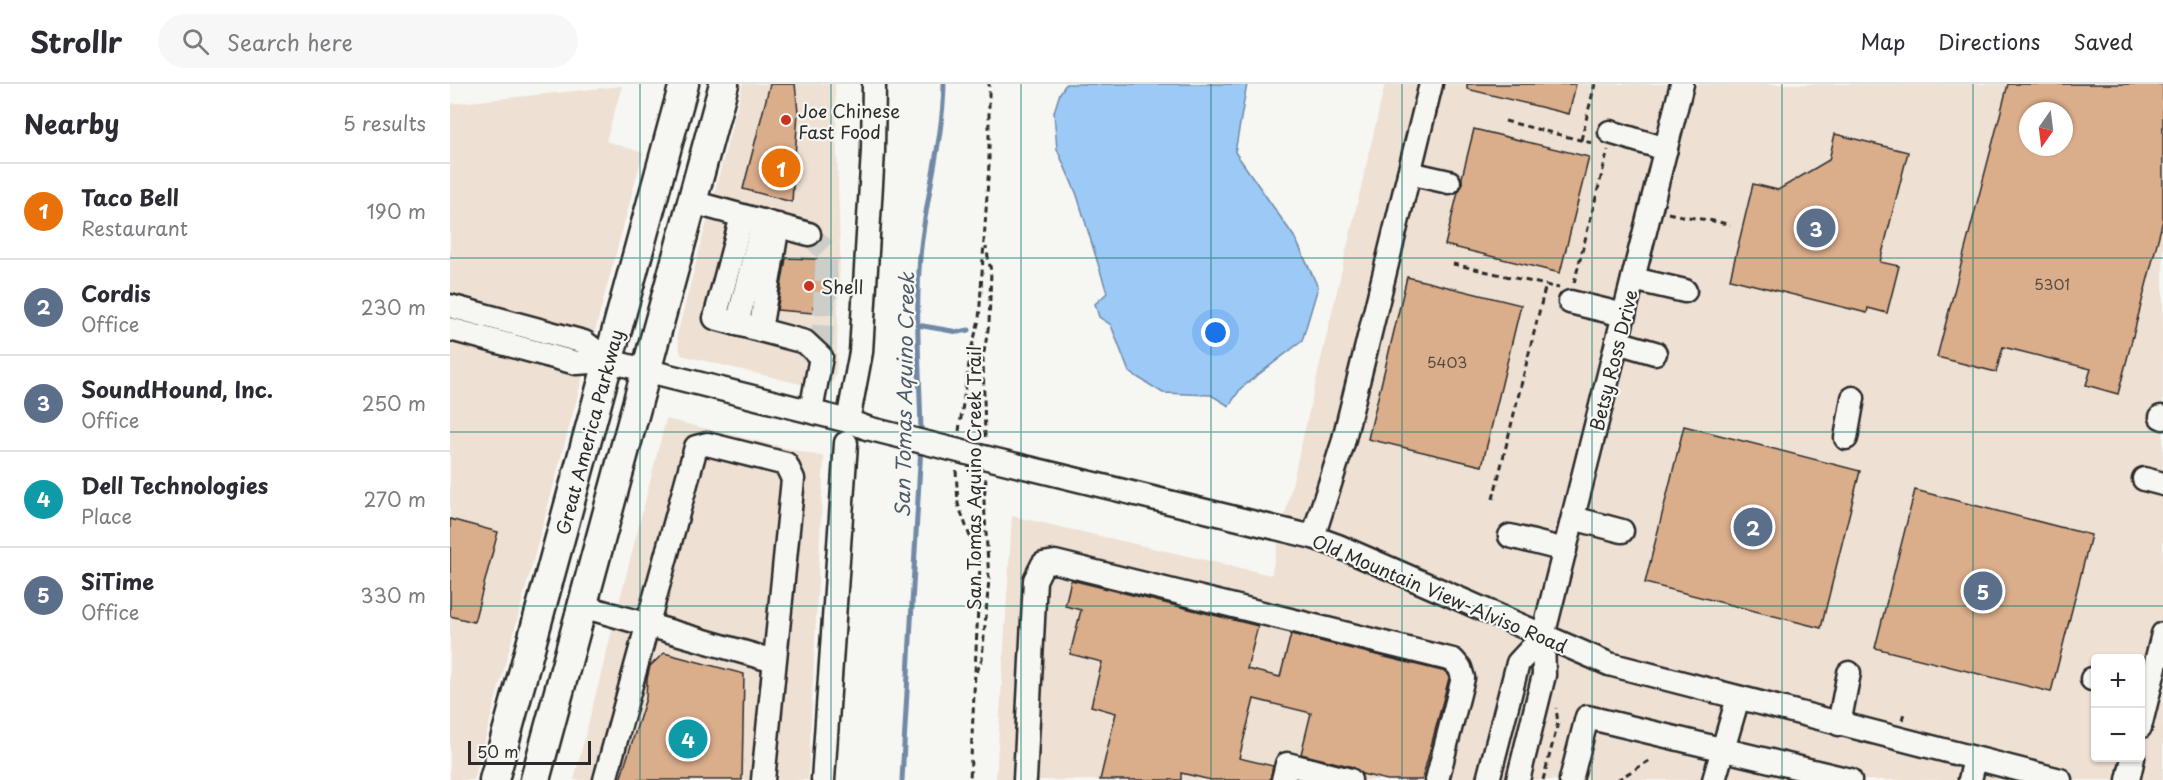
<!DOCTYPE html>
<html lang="en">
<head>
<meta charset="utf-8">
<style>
  :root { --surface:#fff; --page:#f7f7f7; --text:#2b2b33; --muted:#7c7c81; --line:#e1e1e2; --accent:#d93025 }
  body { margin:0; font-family:"Playpen Sans",sans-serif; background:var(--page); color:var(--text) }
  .controls { position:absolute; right:18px; bottom:18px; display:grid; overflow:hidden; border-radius:6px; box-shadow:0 2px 4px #0004 }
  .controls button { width:54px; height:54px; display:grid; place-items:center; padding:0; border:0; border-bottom:2px solid var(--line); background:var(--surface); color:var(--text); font:30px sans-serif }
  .compass { position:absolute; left:1569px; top:18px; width:54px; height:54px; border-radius:50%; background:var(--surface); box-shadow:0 2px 4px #0004; rotate:194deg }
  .scale { position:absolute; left:18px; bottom:15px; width:123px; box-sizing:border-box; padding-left:6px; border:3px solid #2b2b2b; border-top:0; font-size:16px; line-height:21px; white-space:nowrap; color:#2b2b2b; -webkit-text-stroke:4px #f6f6f2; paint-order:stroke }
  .you { position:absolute; left:766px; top:249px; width:21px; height:21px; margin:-15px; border:4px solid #fff; border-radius:50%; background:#1a73e8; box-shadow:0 0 0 9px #1a73e833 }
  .badge { display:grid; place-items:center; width:39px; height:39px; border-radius:50%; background:var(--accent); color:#fff; font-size:20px; font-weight:700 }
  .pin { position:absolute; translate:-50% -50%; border:3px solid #fff; box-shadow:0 2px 6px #0006 }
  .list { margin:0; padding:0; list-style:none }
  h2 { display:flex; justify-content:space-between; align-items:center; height:78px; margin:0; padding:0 24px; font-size:26px }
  h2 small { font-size:20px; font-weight:400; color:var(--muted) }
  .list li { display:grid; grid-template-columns:39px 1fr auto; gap:18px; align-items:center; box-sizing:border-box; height:96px; padding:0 24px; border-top:2px solid var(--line) }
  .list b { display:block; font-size:22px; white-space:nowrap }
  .list p { margin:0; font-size:20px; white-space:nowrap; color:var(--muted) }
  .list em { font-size:20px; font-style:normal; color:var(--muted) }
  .icon { flex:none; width:33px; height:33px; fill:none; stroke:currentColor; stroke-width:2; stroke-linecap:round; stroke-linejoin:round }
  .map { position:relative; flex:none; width:1713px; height:696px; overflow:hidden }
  header { display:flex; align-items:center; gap:36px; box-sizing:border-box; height:84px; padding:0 30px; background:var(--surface); border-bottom:2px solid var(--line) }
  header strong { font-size:28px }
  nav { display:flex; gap:33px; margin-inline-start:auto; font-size:21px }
  .search { width:420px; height:54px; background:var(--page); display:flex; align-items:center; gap:15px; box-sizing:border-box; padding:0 21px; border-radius:33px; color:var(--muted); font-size:22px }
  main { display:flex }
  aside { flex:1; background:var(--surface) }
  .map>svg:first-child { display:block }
  .built { fill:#eee0d3; fill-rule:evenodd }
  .water { fill:#9cc9f6; stroke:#6f8aa5; stroke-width:1.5 }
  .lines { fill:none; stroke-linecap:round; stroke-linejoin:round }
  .stream { stroke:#6f8aa5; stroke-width:5 }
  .building { fill:#daad8b; stroke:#2b2b2b; stroke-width:1.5; fill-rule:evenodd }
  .minor-tunnel { stroke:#cdcdca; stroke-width:22; stroke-dasharray:22 11; stroke-linecap:butt }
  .minor-casing { stroke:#2b2b2b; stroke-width:27 }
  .major-casing { stroke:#2b2b2b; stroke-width:33 }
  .path { stroke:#2b2b2b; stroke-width:3; stroke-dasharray:6 4.5; stroke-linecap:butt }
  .minor { stroke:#f6f6f2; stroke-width:22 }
  .major { stroke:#f6f6f2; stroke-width:28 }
  .minor-bridge-casing { stroke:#2b2b2b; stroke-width:27; stroke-linecap:butt }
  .minor-bridge { stroke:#f6f6f2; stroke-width:22 }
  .grid { fill:none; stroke:#0f766e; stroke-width:1.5; stroke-opacity:0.55 }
  .poi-dot { fill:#c8321e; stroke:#f6f6f2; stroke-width:2 }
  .labels { text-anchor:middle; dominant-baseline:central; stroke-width:4.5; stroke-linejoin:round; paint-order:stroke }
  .number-label { font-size:15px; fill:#574c43 }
  .poi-label { font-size:18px; fill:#2b2b2b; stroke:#f6f6f2; text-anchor:start }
  .street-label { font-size:18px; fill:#2b2b2b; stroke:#f6f6f2 }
  .water-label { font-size:20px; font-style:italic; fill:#4d5a68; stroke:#f6f6f2 }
</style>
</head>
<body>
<header>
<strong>Strollr</strong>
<div class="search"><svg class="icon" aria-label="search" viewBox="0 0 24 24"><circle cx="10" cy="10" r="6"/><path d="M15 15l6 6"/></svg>Search here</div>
<nav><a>Map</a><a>Directions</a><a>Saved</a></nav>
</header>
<main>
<aside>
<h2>Nearby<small>5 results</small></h2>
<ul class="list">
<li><span class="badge" style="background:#e8710a">1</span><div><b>Taco Bell</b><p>Restaurant</p></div><em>190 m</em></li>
<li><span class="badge" style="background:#5c6f8a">2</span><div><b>Cordis</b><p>Office</p></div><em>230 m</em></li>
<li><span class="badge" style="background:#5c6f8a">3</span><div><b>SoundHound, Inc.</b><p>Office</p></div><em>250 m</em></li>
<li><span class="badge" style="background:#0f9aa8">4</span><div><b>Dell Technologies</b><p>Place</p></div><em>270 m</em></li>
<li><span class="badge" style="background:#5c6f8a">5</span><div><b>SiTime</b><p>Office</p></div><em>330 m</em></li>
</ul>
</aside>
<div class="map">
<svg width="1713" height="696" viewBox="0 0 1713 696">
  <rect width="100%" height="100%" fill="#f6f6f2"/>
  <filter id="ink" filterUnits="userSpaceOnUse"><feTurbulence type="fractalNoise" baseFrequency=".0167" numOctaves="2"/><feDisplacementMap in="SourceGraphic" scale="12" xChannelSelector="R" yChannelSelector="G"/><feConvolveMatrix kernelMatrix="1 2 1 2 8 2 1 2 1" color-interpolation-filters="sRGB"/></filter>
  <g filter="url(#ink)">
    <!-- built -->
    <g class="built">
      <path d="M 293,0 L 385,0 L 390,169 L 386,290 L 378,307 L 231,271 L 227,251 Z"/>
      <path d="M 935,0 L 1713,0 L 1713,696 L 546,696 L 562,432 L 821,491 ZM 1578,27 L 1614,27 L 1614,63 L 1578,63 ZM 1646,574 L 1690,574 L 1690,674 L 1646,674 Z"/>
      <path d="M 172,2 L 156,57 L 193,69 L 24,696 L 0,696 L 0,20 Z"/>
      <path d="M 216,335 L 374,373 L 358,696 L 124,696 Z"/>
    </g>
    <!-- water -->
    <path class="water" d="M 616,0 L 797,0 L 785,68 L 845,154 L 868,203 L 852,257 L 791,304 L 779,322 L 761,311 L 713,309 L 679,288 L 661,241 L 649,233 L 645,220 L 657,209 L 627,111 L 607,65 L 604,28 L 610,9 Z"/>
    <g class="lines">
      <!-- stream -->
      <g class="stream">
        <path d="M 467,241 L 508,248 L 519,246"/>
        <path d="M 471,350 C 470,288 464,225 471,163 C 477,108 493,55 494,0"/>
        <path d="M 452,696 L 471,362"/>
      </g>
    </g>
    <!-- building -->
    <g class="building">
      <path d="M 320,0 L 345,0 L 348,28 L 342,118 L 293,105 Z"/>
      <path d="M 1017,0 L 1126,0 L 1119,30 L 1017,5 Z"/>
      <path d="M 1558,0 L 1713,0 L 1713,136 L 1668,310 L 1636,301 L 1641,285 L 1553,263 L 1546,288 L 1487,273 ZM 1578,27 L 1614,27 L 1614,63 L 1578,63 Z"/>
      <path d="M 1024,45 L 1139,73 L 1110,189 L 995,161 L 1008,108 L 1012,102 L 1012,93 Z"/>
      <path d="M 1385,50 L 1458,68 L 1430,178 L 1449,182 L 1437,229 L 1418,224 L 1417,229 L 1280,195 L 1303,100 L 1328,106 L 1379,76 Z"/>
      <path d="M 336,174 L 367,175 L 367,182 L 386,183 L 384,223 L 363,222 L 363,229 L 327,226 Z"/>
      <path d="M 957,193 L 1071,221 L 1032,382 L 918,355 Z"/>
      <path d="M 1234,342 L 1410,387 L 1371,544 L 1195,499 Z"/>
      <path d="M 1465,406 L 1641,451 L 1601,608 L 1425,564 Z"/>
      <path d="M 0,435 L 48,448 L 24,538 L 0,532 Z"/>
      <path d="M 621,496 L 808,542 L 797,585 L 830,593 L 841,550 L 996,588 L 999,594 L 972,696 L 937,696 L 912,690 L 903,683 L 851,670 L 861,629 L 804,615 L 789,674 L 823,682 L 820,696 L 761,696 L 731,689 L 731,696 L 650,696 L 666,629 L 641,622 L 652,578 L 620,570 L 631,526 L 615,522 Z"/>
      <path d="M 214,569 L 294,590 L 292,696 L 170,696 L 196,614 L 197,595 L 200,582 Z"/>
    </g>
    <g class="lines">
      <!-- minor-tunnel -->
      <path class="minor-tunnel" d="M 359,150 L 377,168 L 371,273"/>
      <!-- minor casing -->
      <g class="minor-casing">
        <g id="minor">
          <path d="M 1160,48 L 1216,65"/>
          <path d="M 959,89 L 999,98"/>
          <path d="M 242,118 L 359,150"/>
          <path d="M 292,132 L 265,234 L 355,258 L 371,273 L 361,327"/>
          <path d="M 1183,195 L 1235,207"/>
          <path d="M 1120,218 L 1174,231"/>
          <path d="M 0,222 L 134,258 L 159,277"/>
          <path d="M 287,240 L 313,137"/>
          <path d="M 0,245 L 126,279 L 159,277 L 398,337 L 417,344"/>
          <path d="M 310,246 L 328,141"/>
          <path d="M 1167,258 L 1205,269"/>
          <path d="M 1711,333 L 1713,334"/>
          <path d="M 398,337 L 411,268 L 423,67 L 424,0"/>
          <path d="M 1396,354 L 1403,314"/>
          <path d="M 517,369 L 863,453 L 888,462 L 1159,580 L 1610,696"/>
          <path d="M 1694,395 L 1713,400"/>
          <path d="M 1123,434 L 1172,447"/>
          <path d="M 1060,452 L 1115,466"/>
          <path d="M 863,453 L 893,359 L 981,0"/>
          <path d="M 132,522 L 324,577"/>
          <path d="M 1642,595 L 1646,596"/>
          <path d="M 1389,640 L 1399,589"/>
          <path d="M 1690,643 L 1713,550"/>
          <path d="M 155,696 L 246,363 L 257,360 L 336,380 L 343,395 L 313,696"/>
          <path d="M 373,696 L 396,359"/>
          <path d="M 575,696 L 585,496 L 593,480 L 605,478 L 1003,576 L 1010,584 L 1013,594 L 987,696"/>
          <path d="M 833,696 L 837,680 L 900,696"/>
          <path d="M 1038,696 L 1068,579 L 1093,552"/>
          <path d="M 1068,696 L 1094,591 L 1093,552 L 1232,0"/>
          <path d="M 1121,696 L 1137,633 L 1400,696"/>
          <path d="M 1264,696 L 1288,614"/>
          <path d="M 1520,696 L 1525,675"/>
          <path d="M 1678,696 L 1683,674"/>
        </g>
      </g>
      <!-- major casing -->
      <g class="major-casing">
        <g id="major">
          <path d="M 44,696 L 234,0"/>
          <path d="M 85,696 L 274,0"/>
        </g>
      </g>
      <!-- path -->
      <g class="path">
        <path d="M 1055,37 L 1146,60"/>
        <path d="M 1131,56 L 1145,0"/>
        <path d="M 1218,129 C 1238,134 1260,135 1280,141"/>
        <path d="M 1003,180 L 1109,204"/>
        <path d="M 1124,199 L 1158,66"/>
        <path d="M 509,347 L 521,266 L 529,236 L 539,80 L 539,0"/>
        <path d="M 535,353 L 533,274 L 539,240 L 541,187 L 536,163"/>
        <path d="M 506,386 L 508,420 L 530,480 L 520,696"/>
        <path d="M 1043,415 L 1096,200"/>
        <path d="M 527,588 L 532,575 L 539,495 L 534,417 L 536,393"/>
        <path d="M 1452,636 L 1454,629"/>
        <path d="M 1093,696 L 1108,639 L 1106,624"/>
        <path d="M 1167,696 L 1202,675"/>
      </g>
      <!-- minor -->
      <use href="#minor" class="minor"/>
      <!-- major -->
      <use href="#major" class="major"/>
      <!-- minor-bridge casing -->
      <g class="minor-bridge-casing">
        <path id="minor-bridge" d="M 417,344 L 517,369"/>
      </g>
      <!-- minor-bridge -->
      <use href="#minor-bridge" class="minor-bridge"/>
    </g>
  </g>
  <!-- grid -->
  <path class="grid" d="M 190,0 L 190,696M 381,0 L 381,696M 571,0 L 571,696M 761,0 L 761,696M 952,0 L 952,696M 1142,0 L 1142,696M 1332,0 L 1332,696M 1523,0 L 1523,696M 0,174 L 1713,174M 0,348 L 1713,348M 0,522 L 1713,522"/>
  <!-- markers -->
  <g class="poi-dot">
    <circle cx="336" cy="36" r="6"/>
    <circle cx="359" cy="202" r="6"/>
  </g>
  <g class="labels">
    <!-- number labels -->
    <g class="number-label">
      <text x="1602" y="199">5301</text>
      <text x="997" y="277">5403</text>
    </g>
    <!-- poi labels -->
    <g class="poi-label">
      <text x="348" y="26">Joe Chinese<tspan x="348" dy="21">Fast Food</tspan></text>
      <text x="371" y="202">Shell</text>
    </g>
    <!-- street labels -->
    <g class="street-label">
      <text transform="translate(1163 276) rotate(-76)">Betsy Ross Drive</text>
      <text transform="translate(139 348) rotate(-75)">Great America Parkway</text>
      <text transform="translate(523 394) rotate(-90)">San Tomas Aquino Creek Trail</text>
      <text transform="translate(990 509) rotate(23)">Old Mountain View-Alviso Road</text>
    </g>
    <!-- water labels -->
    <g class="water-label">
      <text transform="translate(454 311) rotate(-89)">San Tomas Aquino Creek</text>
    </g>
  </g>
</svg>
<div class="controls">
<button>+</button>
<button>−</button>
</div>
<svg class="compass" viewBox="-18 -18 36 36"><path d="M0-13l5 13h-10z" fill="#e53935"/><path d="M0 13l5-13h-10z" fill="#7c7c81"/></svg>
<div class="scale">50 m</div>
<div class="you"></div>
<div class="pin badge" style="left:331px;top:84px;background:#e8710a">1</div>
<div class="pin badge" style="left:1303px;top:443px;background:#5c6f8a">2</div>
<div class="pin badge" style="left:1366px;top:144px;background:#5c6f8a">3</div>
<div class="pin badge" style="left:238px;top:655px;background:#0f9aa8">4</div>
<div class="pin badge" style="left:1533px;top:507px;background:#5c6f8a">5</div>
</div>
</main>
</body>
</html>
